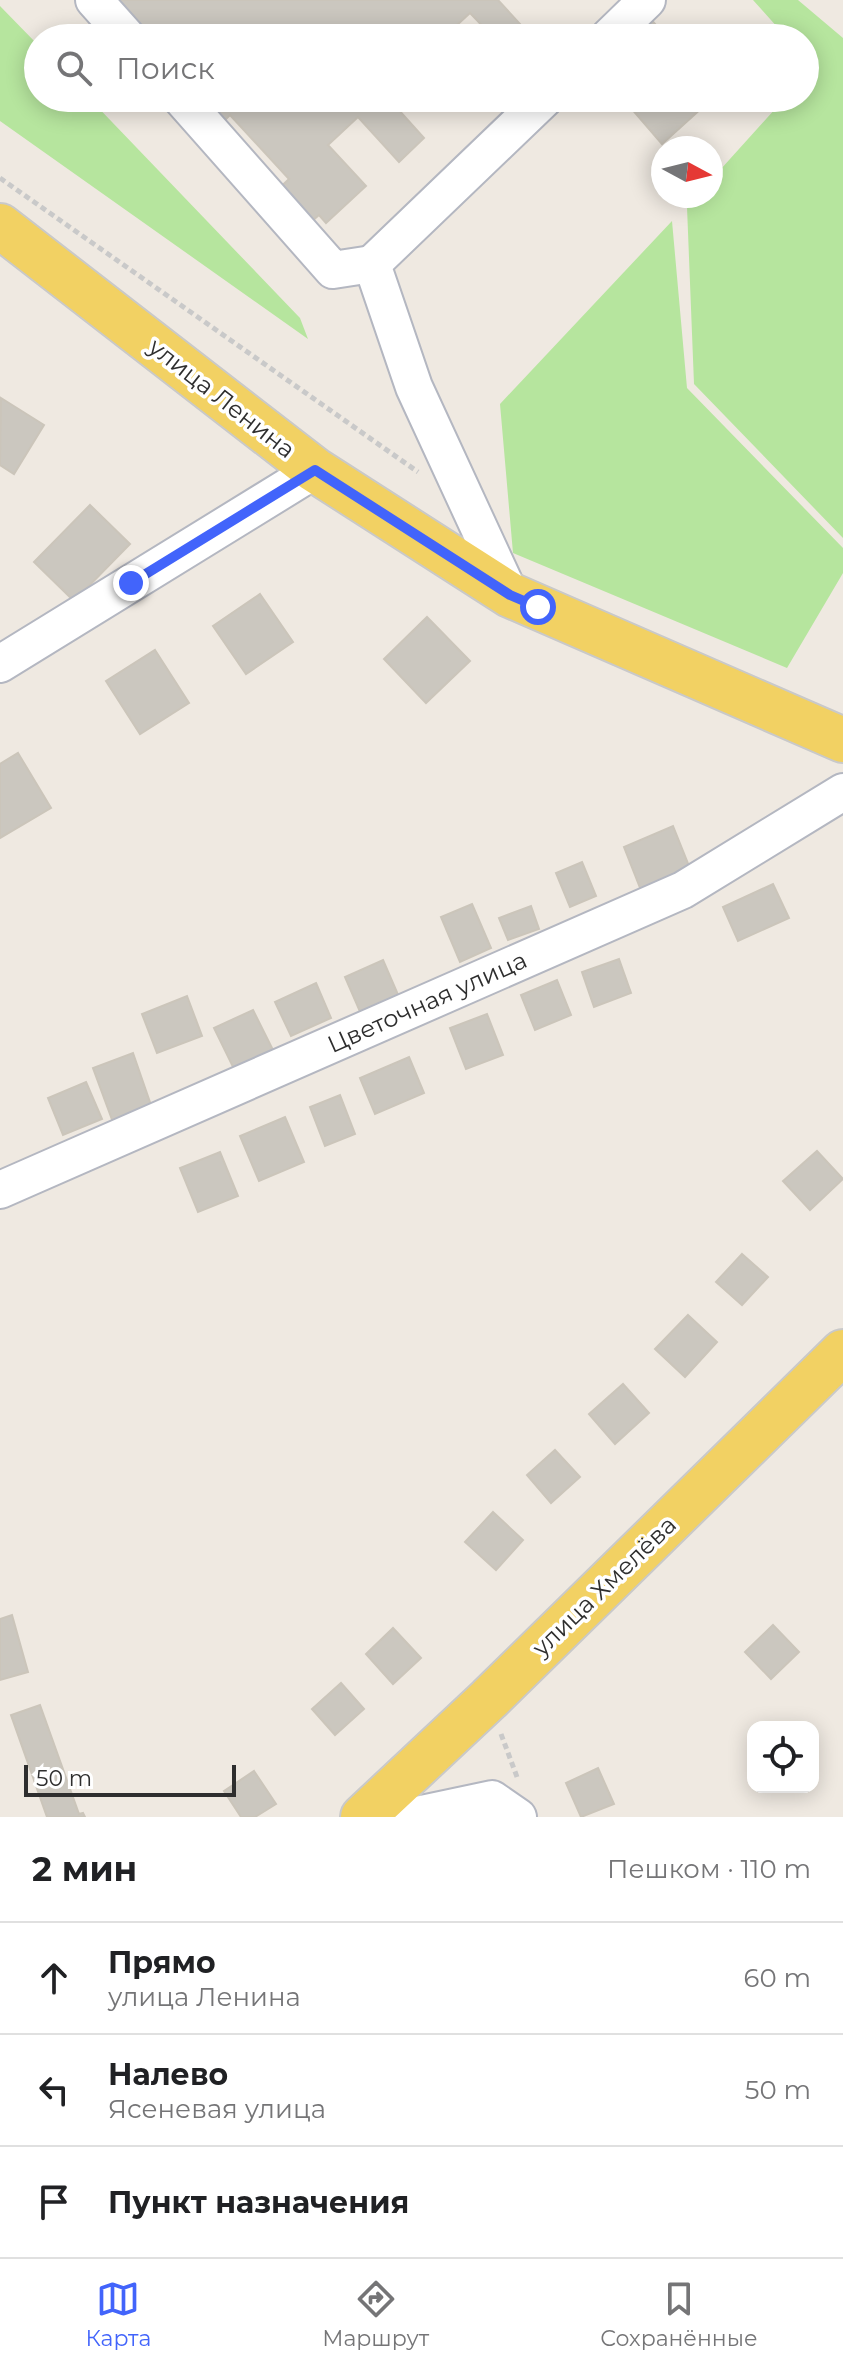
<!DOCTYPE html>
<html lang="ru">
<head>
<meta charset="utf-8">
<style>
  :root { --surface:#fff; --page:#f2f2f2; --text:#202124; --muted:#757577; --line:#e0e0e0; --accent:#4264fb }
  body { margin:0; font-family:Montserrat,sans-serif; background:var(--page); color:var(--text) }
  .controls { position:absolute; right:24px; bottom:24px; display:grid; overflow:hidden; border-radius:16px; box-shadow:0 4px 20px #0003 }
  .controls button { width:72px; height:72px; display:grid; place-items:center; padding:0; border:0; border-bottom:2px solid var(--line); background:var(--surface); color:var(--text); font:40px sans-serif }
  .compass { position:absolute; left:651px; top:136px; width:72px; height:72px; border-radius:50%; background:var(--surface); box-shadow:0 4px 20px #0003; rotate:97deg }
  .scale { position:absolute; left:24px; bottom:20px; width:212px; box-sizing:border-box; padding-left:8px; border:4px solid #2e2e2e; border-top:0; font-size:22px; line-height:28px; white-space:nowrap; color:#2e2e2e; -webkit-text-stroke:6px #fff; paint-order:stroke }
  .stop { position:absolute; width:24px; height:24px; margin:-18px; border:6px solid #4264fb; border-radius:50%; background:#fff }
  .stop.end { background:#4264fb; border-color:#fff; box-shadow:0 2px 8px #0008 }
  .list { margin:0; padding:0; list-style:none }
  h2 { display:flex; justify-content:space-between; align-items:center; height:104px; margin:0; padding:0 32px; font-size:34px }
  h2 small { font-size:26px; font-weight:400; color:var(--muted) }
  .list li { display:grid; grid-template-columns:52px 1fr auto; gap:24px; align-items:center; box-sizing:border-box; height:112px; padding:0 32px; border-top:2px solid var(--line) }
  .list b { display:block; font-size:30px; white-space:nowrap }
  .list p { margin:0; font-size:26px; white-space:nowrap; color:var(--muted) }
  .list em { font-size:26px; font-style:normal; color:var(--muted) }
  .icon { flex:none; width:44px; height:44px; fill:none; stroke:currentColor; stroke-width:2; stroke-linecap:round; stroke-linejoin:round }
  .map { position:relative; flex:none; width:843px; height:1817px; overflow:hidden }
  .search { position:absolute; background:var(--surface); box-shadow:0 4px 20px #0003; left:24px; right:24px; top:24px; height:88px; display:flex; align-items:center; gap:20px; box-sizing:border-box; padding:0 28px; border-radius:44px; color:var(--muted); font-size:30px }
  .sheet { height:440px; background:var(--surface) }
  nav { display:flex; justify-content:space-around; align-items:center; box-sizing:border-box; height:112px; border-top:2px solid var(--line); background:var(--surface); font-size:22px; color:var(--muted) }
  nav a { display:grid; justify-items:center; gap:4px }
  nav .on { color:var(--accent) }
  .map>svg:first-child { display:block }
  .green { fill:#b6e59e }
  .building { fill:#cbc7bf; stroke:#cbc5ba; stroke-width:2 }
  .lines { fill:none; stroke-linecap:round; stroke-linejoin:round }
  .minor-casing { stroke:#b4b7c1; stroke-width:40 }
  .major-casing { stroke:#c9c9c9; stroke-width:48 }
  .path { stroke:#c9c9c9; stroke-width:5; stroke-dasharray:6 4; stroke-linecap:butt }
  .minor { stroke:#fff; stroke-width:36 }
  .major { stroke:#f2d163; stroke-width:44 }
  .route { stroke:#4264fb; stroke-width:10 }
  .labels { text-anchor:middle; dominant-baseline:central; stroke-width:7; stroke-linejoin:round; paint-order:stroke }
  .street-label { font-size:24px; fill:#2e2e2e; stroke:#fff }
</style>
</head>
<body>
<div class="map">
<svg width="843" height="1817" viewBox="0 0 843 1817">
  <rect width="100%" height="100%" fill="#efe9e1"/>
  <!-- green -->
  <g class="green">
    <path d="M 753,0 L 798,0 L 843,38 L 843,538 L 694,384 L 687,207 L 696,196 L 711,196 L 711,180 L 785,98 L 805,98 L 805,76 L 813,67 L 805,58 L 805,38 L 787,38 Z"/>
    <path d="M 0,6 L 38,45 L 38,98 L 89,98 L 300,318 L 308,339 L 0,121 Z"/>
    <path d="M 672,221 L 687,388 L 843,548 L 843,573 L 787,668 L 513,553 L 500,404 Z"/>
  </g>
  <!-- building -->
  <g class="building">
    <path d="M 114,0 L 498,0 L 532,37 L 494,38 L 470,13 L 443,38 L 149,38 Z"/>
    <path d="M 649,17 L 667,38 L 626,38 Z"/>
    <path d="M 204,98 L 388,98 L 424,138 L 399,162 L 358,117 L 328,145 L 366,186 L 326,223 L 319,215 L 304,228 L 273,194 L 289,179 L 230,115 L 224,121 Z"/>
    <path d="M 627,98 L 698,98 L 696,100 L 703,107 L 662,144 L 624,100 Z"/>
    <path d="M 1,398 L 44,425 L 14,474 L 0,465 Z"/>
    <path d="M 90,505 L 130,544 L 74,601 L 34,562 Z"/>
    <path d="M 260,594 L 293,642 L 246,674 L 213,626 Z"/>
    <path d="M 427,617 L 470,661 L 426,703 L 384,659 Z"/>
    <path d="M 155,650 L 189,703 L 140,734 L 106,681 Z"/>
    <path d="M 18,753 L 51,808 L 0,838 L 0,764 Z"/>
    <path d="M 673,826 L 693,876 L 644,898 L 624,847 Z"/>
    <path d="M 582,862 L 596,896 L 570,907 L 556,873 Z"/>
    <path d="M 773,884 L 789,918 L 738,941 L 723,907 Z"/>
    <path d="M 472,904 L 491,948 L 460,962 L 441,917 Z"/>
    <path d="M 531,906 L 539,929 L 508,940 L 499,918 Z"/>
    <path d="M 619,959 L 631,993 L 594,1007 L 582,972 Z"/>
    <path d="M 383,960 L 399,997 L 361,1014 L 345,977 Z"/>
    <path d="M 557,980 L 571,1015 L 535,1030 L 521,995 Z"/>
    <path d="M 316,983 L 331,1018 L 291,1036 L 275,1002 Z"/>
    <path d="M 187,996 L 202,1036 L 157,1053 L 142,1014 Z"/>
    <path d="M 253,1010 L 274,1052 L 235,1071 L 214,1028 Z"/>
    <path d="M 487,1014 L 503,1055 L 466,1069 L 450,1028 Z"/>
    <path d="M 133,1053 L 153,1111 L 114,1125 L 93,1068 Z"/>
    <path d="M 409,1057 L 424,1093 L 375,1114 L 360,1078 Z"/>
    <path d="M 86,1082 L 102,1119 L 63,1135 L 48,1098 Z"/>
    <path d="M 340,1095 L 355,1134 L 325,1146 L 310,1107 Z"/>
    <path d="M 285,1117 L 304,1162 L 259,1181 L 240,1136 Z"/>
    <path d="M 817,1151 L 843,1179 L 810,1210 L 783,1181 Z"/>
    <path d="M 220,1152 L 238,1196 L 198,1212 L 180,1168 Z"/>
    <path d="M 742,1254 L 768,1277 L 742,1305 L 716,1282 Z"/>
    <path d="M 688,1315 L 717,1342 L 685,1377 L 655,1349 Z"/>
    <path d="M 623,1384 L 649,1413 L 615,1444 L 589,1414 Z"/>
    <path d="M 555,1450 L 580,1477 L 551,1503 L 527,1475 Z"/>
    <path d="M 493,1512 L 523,1540 L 496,1570 L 465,1542 Z"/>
    <path d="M 12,1615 L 28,1672 L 0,1680 L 0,1619 Z"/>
    <path d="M 773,1625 L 799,1652 L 771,1679 L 745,1652 Z"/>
    <path d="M 393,1628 L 421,1658 L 393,1684 L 366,1654 Z"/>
    <path d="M 341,1683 L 364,1709 L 335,1735 L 312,1709 Z"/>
    <path d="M 40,1705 L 79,1814 L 83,1813 L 85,1817 L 47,1817 L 11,1715 Z"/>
    <path d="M 598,1768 L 614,1804 L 581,1817 L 566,1783 Z"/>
    <path d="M 254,1771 L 276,1804 L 255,1817 L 241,1817 L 224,1791 Z"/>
  </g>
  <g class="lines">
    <!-- minor casing -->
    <g class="minor-casing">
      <g id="minor">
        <path d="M 94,0 L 128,38"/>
        <path d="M 608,38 L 647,0"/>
        <path d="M 181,98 L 333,270 L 372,264"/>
        <path d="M 510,595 L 414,387 L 372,264 L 545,98"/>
        <path d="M 0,664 L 315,470"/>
        <path d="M 0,1190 L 683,890 L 843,792"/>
        <path d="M 407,1817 L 492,1799 L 518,1817"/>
      </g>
    </g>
    <!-- major casing -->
    <g class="major-casing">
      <g id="major">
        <path d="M 0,226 L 315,470 L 510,595 L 843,740"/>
        <path d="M 363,1817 L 489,1699 L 843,1352"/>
      </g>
    </g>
    <!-- path -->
    <g class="path">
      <path d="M 0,178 L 418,472"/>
      <path d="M 501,1734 L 517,1777"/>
    </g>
    <!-- minor -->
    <use href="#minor" class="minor"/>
    <!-- major -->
    <use href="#major" class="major"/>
  </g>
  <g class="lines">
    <!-- route -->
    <path class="route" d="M 131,583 L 315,470 L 510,595 L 538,607"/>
  </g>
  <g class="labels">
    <!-- street labels -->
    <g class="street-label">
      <text transform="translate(222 398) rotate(38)">улица Ленина</text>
      <text transform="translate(427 1002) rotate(-24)">Цветочная улица</text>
      <text transform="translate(604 1586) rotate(-44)">улица Хмелёва</text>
    </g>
  </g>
</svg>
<div class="controls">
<button><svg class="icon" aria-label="locate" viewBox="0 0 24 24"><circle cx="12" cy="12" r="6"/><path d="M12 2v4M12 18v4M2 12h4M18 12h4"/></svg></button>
</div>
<svg class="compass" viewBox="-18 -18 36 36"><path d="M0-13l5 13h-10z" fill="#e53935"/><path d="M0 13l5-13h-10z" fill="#757577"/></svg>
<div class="scale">50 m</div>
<div class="stop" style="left:538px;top:607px"></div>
<div class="stop end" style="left:131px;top:583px"></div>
<div class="search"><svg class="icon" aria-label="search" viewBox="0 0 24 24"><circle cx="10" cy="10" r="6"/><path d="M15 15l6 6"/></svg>Поиск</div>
</div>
<section class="sheet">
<h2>2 мин<small>Пешком · 110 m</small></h2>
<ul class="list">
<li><svg class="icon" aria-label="ahead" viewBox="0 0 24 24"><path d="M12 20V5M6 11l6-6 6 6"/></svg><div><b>Прямо</b><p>улица Ленина</p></div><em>60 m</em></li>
<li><svg class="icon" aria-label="left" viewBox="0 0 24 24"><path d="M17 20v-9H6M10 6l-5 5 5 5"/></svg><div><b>Налево</b><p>Ясеневая улица</p></div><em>50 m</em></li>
<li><svg class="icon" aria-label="arrive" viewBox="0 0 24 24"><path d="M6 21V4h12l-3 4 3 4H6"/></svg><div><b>Пункт назначения</b></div></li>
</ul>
</section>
<nav>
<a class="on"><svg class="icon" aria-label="map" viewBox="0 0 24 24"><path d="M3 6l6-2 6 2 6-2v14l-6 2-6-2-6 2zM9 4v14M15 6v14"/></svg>Карта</a>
<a><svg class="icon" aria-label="directions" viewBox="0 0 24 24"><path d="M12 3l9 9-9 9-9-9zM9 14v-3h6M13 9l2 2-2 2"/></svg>Маршрут</a>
<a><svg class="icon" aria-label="saved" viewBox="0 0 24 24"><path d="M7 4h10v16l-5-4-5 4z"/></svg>Сохранённые</a>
</nav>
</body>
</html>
